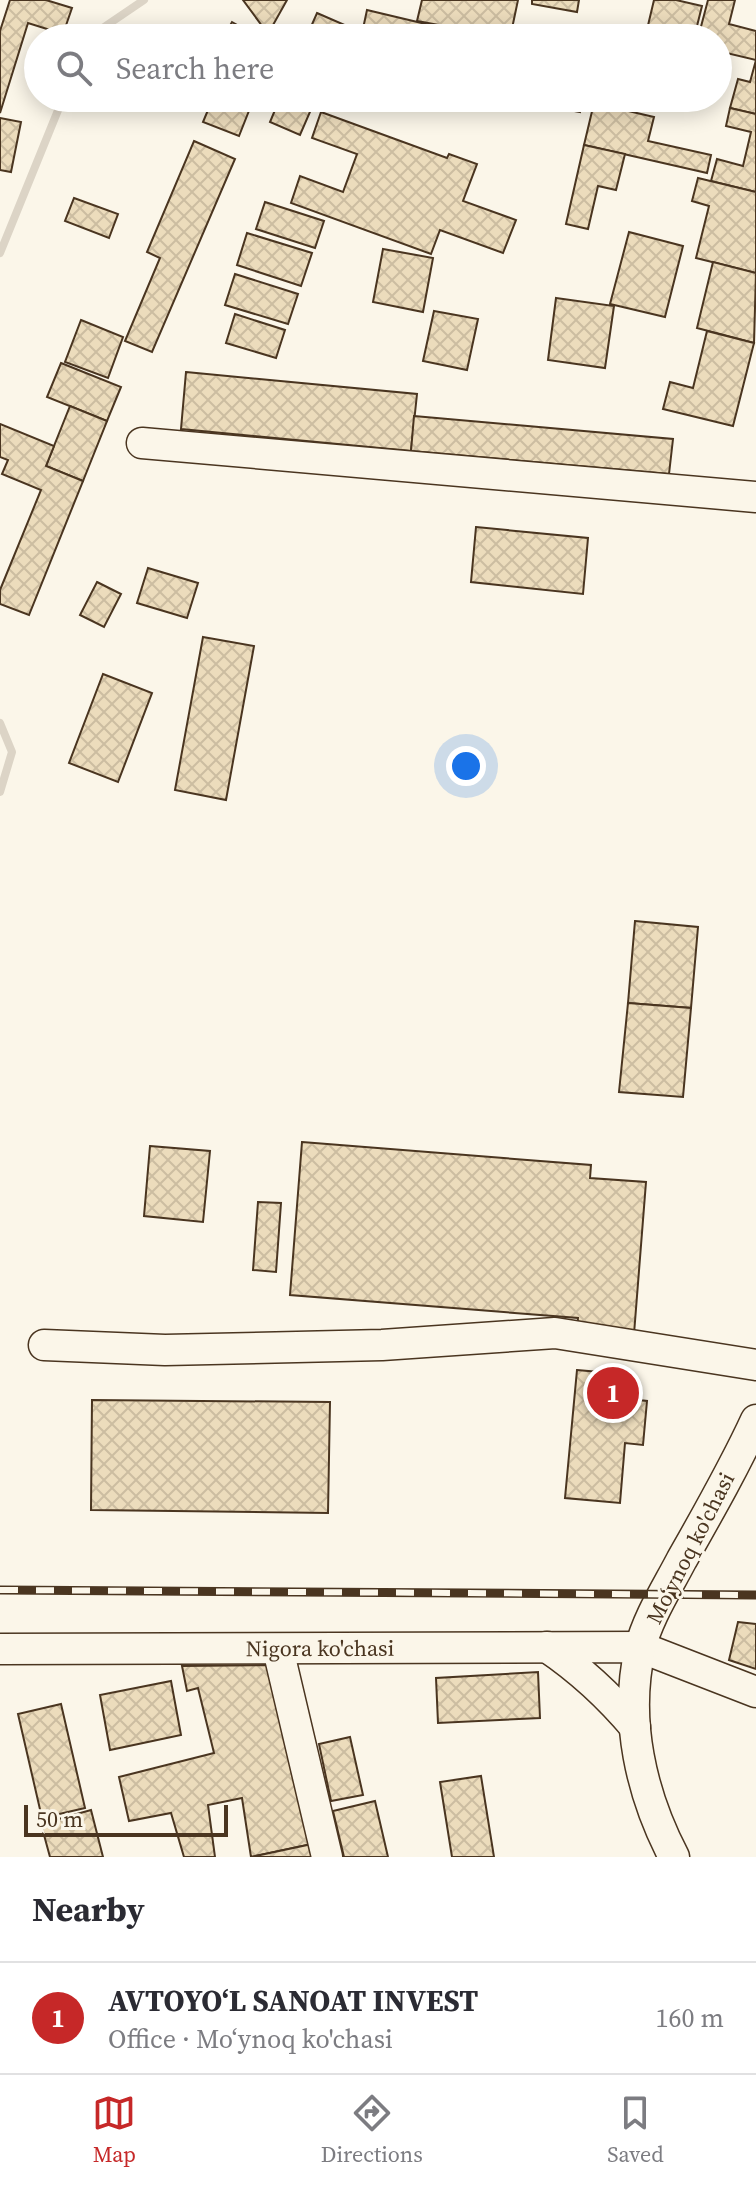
<!DOCTYPE html>
<html lang="en">
<head>
<meta charset="utf-8">
<style>
  :root { --surface:#fff; --page:#f7f7f7; --text:#2b2b33; --muted:#7c7c81; --line:#e1e1e2; --accent:#c62828 }
  body { margin:0; font-family:"Source Serif 4",serif; background:var(--page); color:var(--text) }
  .scale { position:absolute; left:24px; bottom:20px; width:204px; box-sizing:border-box; padding-left:8px; border:4px solid #4a3520; border-top:0; font-size:22px; line-height:28px; white-space:nowrap; color:#4a3520; -webkit-text-stroke:6px #fbf6e9; paint-order:stroke }
  .you { position:absolute; left:466px; top:766px; width:28px; height:28px; margin:-20px; border:6px solid #fff; border-radius:50%; background:#1a73e8; box-shadow:0 0 0 12px #1a73e833 }
  .badge { display:grid; place-items:center; width:52px; height:52px; border-radius:50%; background:var(--accent); color:#fff; font-size:26px; font-weight:700 }
  .pin { position:absolute; translate:-50% -50%; border:4px solid #fff; box-shadow:0 2px 8px #0006 }
  .list { margin:0; padding:0; list-style:none }
  h2 { display:flex; justify-content:space-between; align-items:center; height:104px; margin:0; padding:0 32px; font-size:34px }
  h2 small { font-size:26px; font-weight:400; color:var(--muted) }
  .list li { display:grid; grid-template-columns:52px 1fr auto; gap:24px; align-items:center; box-sizing:border-box; height:112px; padding:0 32px; border-top:2px solid var(--line) }
  .list b { display:block; font-size:30px; white-space:nowrap }
  .list p { margin:0; font-size:26px; white-space:nowrap; color:var(--muted) }
  .list em { font-size:26px; font-style:normal; color:var(--muted) }
  .icon { flex:none; width:44px; height:44px; fill:none; stroke:currentColor; stroke-width:2; stroke-linecap:round; stroke-linejoin:round }
  .map { position:relative; flex:none; width:756px; height:1857px; overflow:hidden }
  .search { position:absolute; background:var(--surface); box-shadow:0 4px 20px #0003; left:24px; right:24px; top:24px; height:88px; display:flex; align-items:center; gap:20px; box-sizing:border-box; padding:0 28px; border-radius:44px; color:var(--muted); font-size:30px }
  .sheet { height:216px; background:var(--surface) }
  nav { display:flex; justify-content:space-around; align-items:center; box-sizing:border-box; height:112px; border-top:2px solid var(--line); background:var(--surface); font-size:22px; color:var(--muted) }
  nav a { display:grid; justify-items:center; gap:4px }
  nav .on { color:var(--accent) }
  .map>svg:first-child { display:block }
  .lines { fill:none; stroke-linecap:round; stroke-linejoin:round }
  .stream { stroke:#dcd4c6; stroke-width:8 }
  .building { fill:url(#building-cross-hatch); stroke:#4a3520; stroke-width:2 }
  .minor-casing { stroke:#4a3520; stroke-width:33 }
  .minor { stroke:#fbf6e9; stroke-width:30 }
  .rail-casing { stroke:#4a3520; stroke-width:9 }
  .rail { stroke:#fbf6e9; stroke-width:6; stroke-dasharray:18; stroke-linecap:butt }
  .labels { text-anchor:middle; dominant-baseline:central; stroke-width:6; stroke-linejoin:round; paint-order:stroke }
  .street-label { font-size:22px; fill:#4a3520; stroke:#fbf6e9 }
</style>
</head>
<body>
<div class="map">
<svg width="756" height="1857" viewBox="0 0 756 1857">
  <defs>
    <pattern id="building-cross-hatch" width="8" height="8" patternUnits="userSpaceOnUse" patternTransform="scale(2)"><rect width="8" height="8" fill="#ecdcbc"/><path d="M0 0l8 8M0 8l8-8" fill="none" stroke="#ccbda1"/></pattern>
  </defs>
  <rect width="100%" height="100%" fill="#fbf6e9"/>
  <g class="lines">
    <!-- stream -->
    <g class="stream">
      <path d="M 88,38 L 144,0"/>
      <path d="M 0,253 L 63,98"/>
      <path d="M 0,723 L 12,752 L 0,792"/>
    </g>
  </g>
  <!-- building -->
  <g class="building">
    <path d="M 10,0 L 46,0 L 72,8 L 63,34 L 28,23 L 0,113 L 0,31 Z"/>
    <path d="M 243,0 L 287,0 L 268,34 Z"/>
    <path d="M 422,0 L 518,0 L 510,38 L 417,21 Z"/>
    <path d="M 532,0 L 579,0 L 577,12 L 532,4 Z"/>
    <path d="M 654,0 L 676,0 L 702,6 L 694,38 L 645,38 Z"/>
    <path d="M 708,0 L 735,0 L 729,24 L 756,31 L 756,60 L 718,51 L 718,38 L 698,38 Z"/>
    <path d="M 367,10 L 451,30 L 449,38 L 361,38 Z"/>
    <path d="M 317,13 L 347,26 L 342,38 L 306,38 Z"/>
    <path d="M 232,22 L 260,38 L 223,38 Z"/>
    <path d="M 571,26 L 596,30 L 594,38 L 569,38 Z"/>
    <path d="M 756,60 L 756,114 L 730,108 L 738,79 L 750,82 Z"/>
    <path d="M 213,98 L 254,98 L 239,136 L 203,122 Z"/>
    <path d="M 280,98 L 316,98 L 300,135 L 270,122 Z"/>
    <path d="M 525,98 L 583,98 L 580,112 L 525,102 Z"/>
    <path d="M 614,98 L 658,98 L 656,108 Z"/>
    <path d="M 594,103 L 654,117 L 648,141 L 711,155 L 707,173 L 584,145 Z"/>
    <path d="M 730,108 L 756,114 L 756,192 L 711,181 L 717,159 L 743,166 L 751,132 L 726,126 Z"/>
    <path d="M 321,112 L 447,158 L 449,154 L 477,164 L 463,201 L 516,220 L 503,253 L 440,230 L 431,254 L 291,203 L 300,176 L 343,192 L 357,154 L 312,138 Z"/>
    <path d="M 0,118 L 21,122 L 11,172 L 0,170 Z"/>
    <path d="M 194,141 L 235,159 L 152,352 L 125,341 L 160,258 L 147,252 Z"/>
    <path d="M 584,145 L 625,154 L 616,190 L 598,186 L 588,229 L 566,224 Z"/>
    <path d="M 698,178 L 756,192 L 756,273 L 696,258 L 709,206 L 692,201 Z"/>
    <path d="M 74,198 L 118,214 L 109,238 L 65,221 Z"/>
    <path d="M 265,202 L 324,221 L 315,248 L 256,229 Z"/>
    <path d="M 629,232 L 683,246 L 665,317 L 610,304 Z"/>
    <path d="M 247,233 L 312,253 L 301,286 L 237,265 Z"/>
    <path d="M 383,249 L 433,258 L 423,312 L 373,302 Z"/>
    <path d="M 713,262 L 756,273 L 754,343 L 697,328 Z"/>
    <path d="M 235,274 L 298,294 L 288,324 L 225,305 Z"/>
    <path d="M 556,298 L 614,306 L 605,368 L 548,360 Z"/>
    <path d="M 434,311 L 478,319 L 467,370 L 423,361 Z"/>
    <path d="M 235,314 L 285,330 L 276,358 L 226,343 Z"/>
    <path d="M 81,320 L 123,337 L 108,378 L 65,362 Z"/>
    <path d="M 707,331 L 754,343 L 733,426 L 663,409 L 670,382 L 693,388 Z"/>
    <path d="M 61,363 L 121,387 L 107,421 L 47,397 Z"/>
    <path d="M 186,372 L 417,394 L 411,451 L 181,429 Z"/>
    <path d="M 70,406 L 107,421 L 83,481 L 46,466 Z"/>
    <path d="M 414,416 L 673,439 L 669,474 L 411,451 Z"/>
    <path d="M 0,424 L 54,446 L 46,466 L 83,481 L 29,615 L 0,604 L 0,590 L 41,490 L 2,474 L 8,460 L 0,457 Z"/>
    <path d="M 476,527 L 588,538 L 583,594 L 471,582 Z"/>
    <path d="M 148,568 L 198,583 L 187,618 L 137,603 Z"/>
    <path d="M 97,582 L 121,594 L 104,627 L 80,615 Z"/>
    <path d="M 203,637 L 254,646 L 226,800 L 175,790 Z"/>
    <path d="M 103,674 L 152,693 L 118,782 L 69,763 Z"/>
    <path d="M 635,921 L 698,927 L 691,1008 L 628,1003 Z"/>
    <path d="M 628,1003 L 691,1008 L 683,1097 L 619,1092 Z"/>
    <path d="M 302,1142 L 591,1165 L 590,1178 L 646,1182 L 634,1334 L 577,1330 L 578,1318 L 290,1295 Z"/>
    <path d="M 150,1146 L 210,1151 L 203,1222 L 144,1216 Z"/>
    <path d="M 258,1202 L 281,1203 L 276,1272 L 253,1270 Z"/>
    <path d="M 577,1370 L 633,1375 L 630,1399 L 647,1401 L 643,1445 L 625,1443 L 620,1503 L 565,1498 Z"/>
    <path d="M 92,1400 L 330,1402 L 328,1513 L 91,1510 Z"/>
    <path d="M 738,1622 L 756,1624 L 756,1669 L 729,1660 Z"/>
    <path d="M 272,1665 L 312,1844 L 251,1857 L 242,1798 L 208,1805 L 215,1857 L 184,1857 L 171,1813 L 129,1821 L 119,1777 L 214,1753 L 198,1688 L 187,1691 L 182,1666 Z"/>
    <path d="M 538,1672 L 540,1718 L 438,1723 L 436,1678 Z"/>
    <path d="M 171,1681 L 181,1735 L 110,1750 L 100,1695 Z"/>
    <path d="M 61,1704 L 85,1808 L 42,1818 L 18,1714 Z"/>
    <path d="M 350,1737 L 363,1795 L 331,1801 L 319,1744 Z"/>
    <path d="M 481,1776 L 494,1857 L 452,1857 L 440,1782 Z"/>
    <path d="M 375,1801 L 388,1857 L 344,1857 L 333,1811 Z"/>
    <path d="M 91,1810 L 103,1857 L 50,1857 L 41,1824 Z"/>
    <path d="M 312,1844 L 314,1857 L 251,1857 Z"/>
  </g>
  <g class="lines">
    <!-- minor casing -->
    <g class="minor-casing">
      <g id="minor">
        <path d="M 142,443 L 756,497"/>
        <path d="M 44,1345 L 165,1350 L 382,1345 L 555,1333 L 756,1365"/>
        <path d="M 547,1647 C 581,1670 609,1696 635,1727"/>
        <path id="s1" d="M 0,1649 L 640,1647 L 756,1692"/>
        <path d="M 278,1649 L 327,1857"/>
        <path d="M 674,1857 C 641,1794 624,1720 640,1649 C 647,1619 667,1588 681,1561 C 707,1515 734,1468 756,1420"/>
      </g>
    </g>
    <!-- minor -->
    <use href="#minor" class="minor"/>
    <!-- rail casing -->
    <g class="rail-casing">
      <path id="rail" d="M 0,1590 L 756,1595"/>
    </g>
    <!-- rail -->
    <use href="#rail" class="rail"/>
  </g>
  <g class="labels">
    <!-- street labels -->
    <g class="street-label">
      <text transform="translate(690 1548) rotate(-63)">Moʻynoq ko'chasi</text>
      <text stroke="none"><textPath href="#s1" startOffset="320">Nigora ko'chasi</textPath></text>
    </g>
  </g>
</svg>
<div class="scale">50 m</div>
<div class="you"></div>
<div class="pin badge" style="left:613px;top:1393px">1</div>
<div class="search"><svg class="icon" aria-label="search" viewBox="0 0 24 24"><circle cx="10" cy="10" r="6"/><path d="M15 15l6 6"/></svg>Search here</div>
</div>
<section class="sheet">
<h2>Nearby<small></small></h2>
<ul class="list">
<li><span class="badge">1</span><div><b>AVTOYO‘L SANOAT INVEST</b><p>Office · Moʻynoq ko'chasi</p></div><em>160 m</em></li>
</ul>
</section>
<nav>
<a class="on"><svg class="icon" aria-label="map" viewBox="0 0 24 24"><path d="M3 6l6-2 6 2 6-2v14l-6 2-6-2-6 2zM9 4v14M15 6v14"/></svg>Map</a>
<a><svg class="icon" aria-label="directions" viewBox="0 0 24 24"><path d="M12 3l9 9-9 9-9-9zM9 14v-3h6M13 9l2 2-2 2"/></svg>Directions</a>
<a><svg class="icon" aria-label="saved" viewBox="0 0 24 24"><path d="M7 4h10v16l-5-4-5 4z"/></svg>Saved</a>
</nav>
</body>
</html>
